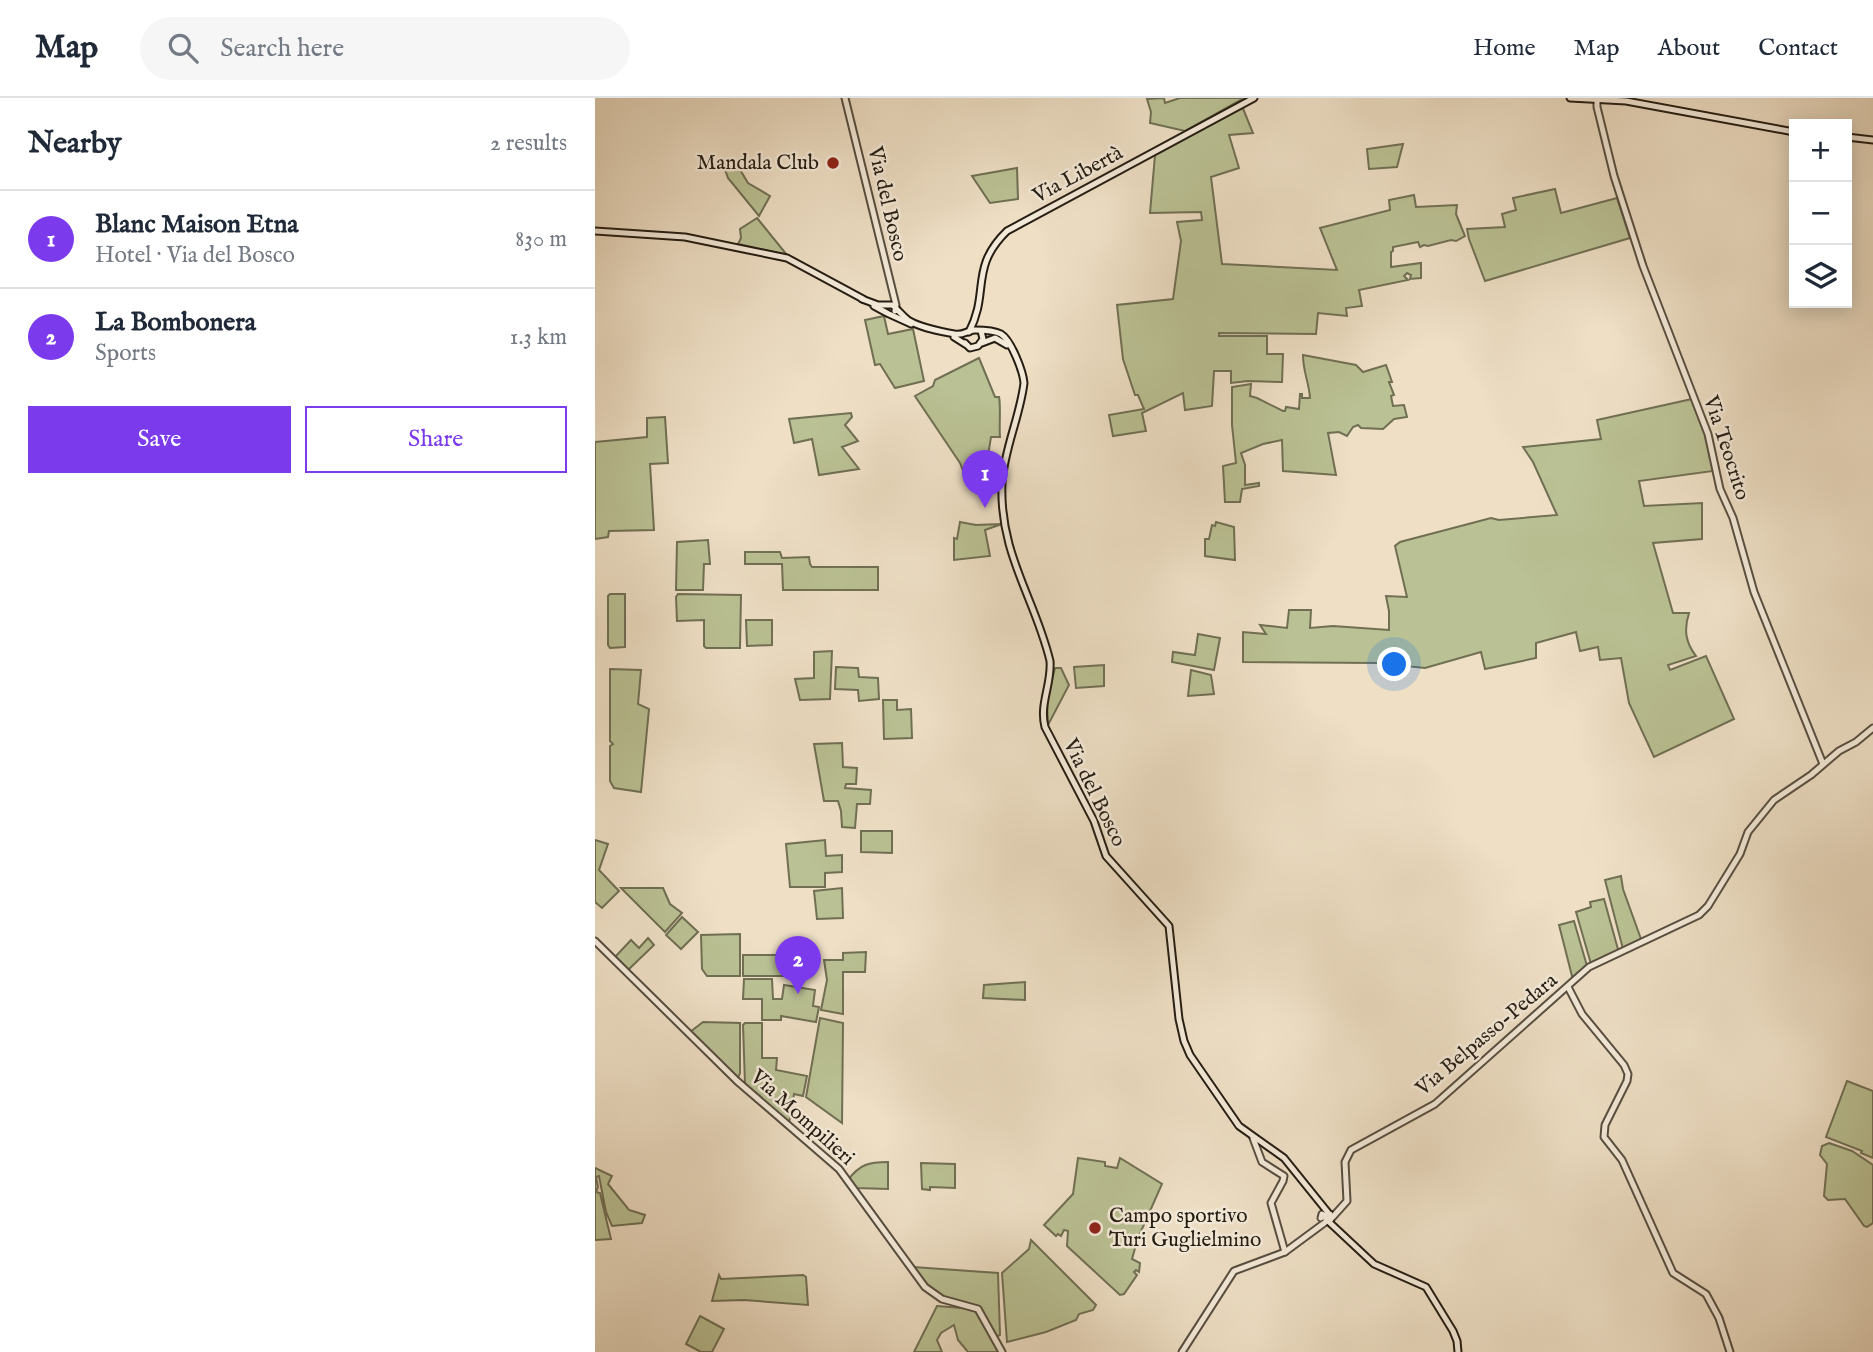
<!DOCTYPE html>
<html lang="en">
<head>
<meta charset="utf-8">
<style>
  :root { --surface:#fff; --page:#f6f6f7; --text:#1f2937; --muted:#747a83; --line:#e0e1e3; --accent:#7c3aed }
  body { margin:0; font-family:"IM FELL English",serif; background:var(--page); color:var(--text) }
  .controls { position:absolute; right:21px; top:21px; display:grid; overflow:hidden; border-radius:0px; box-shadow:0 4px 18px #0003 }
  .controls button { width:63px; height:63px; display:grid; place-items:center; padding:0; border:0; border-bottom:2px solid var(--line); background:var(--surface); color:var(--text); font:35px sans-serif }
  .you { position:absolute; left:800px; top:567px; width:24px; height:24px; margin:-18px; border:5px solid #fff; border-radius:50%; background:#1a73e8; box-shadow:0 0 0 10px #1a73e833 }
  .badge { display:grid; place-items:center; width:46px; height:46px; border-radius:50%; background:var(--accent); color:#fff; font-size:23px; font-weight:700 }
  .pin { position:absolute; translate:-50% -58px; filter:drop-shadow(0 2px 4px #0008) }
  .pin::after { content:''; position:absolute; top:37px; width:24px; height:21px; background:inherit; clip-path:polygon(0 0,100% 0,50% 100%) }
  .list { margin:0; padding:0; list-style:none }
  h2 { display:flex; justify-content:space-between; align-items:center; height:91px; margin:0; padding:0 28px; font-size:30px }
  h2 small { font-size:23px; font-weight:400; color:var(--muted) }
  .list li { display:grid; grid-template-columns:46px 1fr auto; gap:21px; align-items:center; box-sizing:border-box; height:98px; padding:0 28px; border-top:2px solid var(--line) }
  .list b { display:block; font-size:26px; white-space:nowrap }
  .list p { margin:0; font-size:23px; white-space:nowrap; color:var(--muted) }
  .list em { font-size:23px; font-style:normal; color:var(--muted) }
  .actions { display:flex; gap:14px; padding:21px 28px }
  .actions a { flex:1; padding:16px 0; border:2px solid var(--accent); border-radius:0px; text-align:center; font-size:24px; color:var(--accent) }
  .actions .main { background:var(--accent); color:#fff }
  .icon { flex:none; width:38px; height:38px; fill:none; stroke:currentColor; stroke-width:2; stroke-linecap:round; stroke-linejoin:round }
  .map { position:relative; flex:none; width:1278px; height:1254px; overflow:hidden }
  header { display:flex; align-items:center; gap:42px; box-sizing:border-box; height:98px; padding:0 35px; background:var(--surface); border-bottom:2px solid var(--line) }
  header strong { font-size:33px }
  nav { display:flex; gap:38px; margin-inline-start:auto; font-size:24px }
  .search { width:490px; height:63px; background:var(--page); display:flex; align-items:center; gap:18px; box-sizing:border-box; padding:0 24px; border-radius:38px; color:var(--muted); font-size:26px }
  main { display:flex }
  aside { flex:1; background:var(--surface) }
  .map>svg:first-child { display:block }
  .green { fill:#bac194; stroke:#706f54; stroke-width:2 }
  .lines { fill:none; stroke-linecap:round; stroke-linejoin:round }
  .tertiary-casing { stroke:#574e40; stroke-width:9 }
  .secondary-casing { stroke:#251d13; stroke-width:9 }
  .tertiary { stroke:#f4ead9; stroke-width:5 }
  .secondary { stroke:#f4ead9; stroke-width:5 }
  .poi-dot { fill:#8f2418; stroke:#f4ead9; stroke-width:2.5 }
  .labels { text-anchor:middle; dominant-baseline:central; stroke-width:5; stroke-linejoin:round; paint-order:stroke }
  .poi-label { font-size:21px; fill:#251d13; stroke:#f4ead9; text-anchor:end }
  .street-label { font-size:21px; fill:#251d13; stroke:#f4ead9 }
</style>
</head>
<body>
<header>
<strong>Map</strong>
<div class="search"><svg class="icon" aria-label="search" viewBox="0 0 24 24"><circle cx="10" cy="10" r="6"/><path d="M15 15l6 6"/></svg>Search here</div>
<nav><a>Home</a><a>Map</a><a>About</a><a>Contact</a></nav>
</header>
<main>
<aside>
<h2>Nearby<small>2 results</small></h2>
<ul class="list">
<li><span class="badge">1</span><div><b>Blanc Maison Etna</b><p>Hotel · Via del Bosco</p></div><em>830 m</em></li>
<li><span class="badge">2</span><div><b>La Bombonera</b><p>Sports</p></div><em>1.3 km</em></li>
</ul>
<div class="actions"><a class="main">Save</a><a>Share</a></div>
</aside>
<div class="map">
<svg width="1278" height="1254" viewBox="0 0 1278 1254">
  <rect width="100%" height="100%" fill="#eedfc5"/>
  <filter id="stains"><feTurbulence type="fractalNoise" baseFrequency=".00286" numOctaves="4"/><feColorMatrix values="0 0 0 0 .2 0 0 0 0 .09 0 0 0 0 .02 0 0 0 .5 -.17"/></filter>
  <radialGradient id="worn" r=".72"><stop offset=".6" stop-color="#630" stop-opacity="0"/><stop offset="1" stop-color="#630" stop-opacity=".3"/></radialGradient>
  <!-- green -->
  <g class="green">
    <path d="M 569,0 L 570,5 L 585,0 L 649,0 L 590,33 L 555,25 L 556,14 L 552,1 Z"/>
    <path d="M 647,8 L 658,35 L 634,37 L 644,70 L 616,79 L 627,166 L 742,172 L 725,130 L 795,112 L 794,102 L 819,97 L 821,109 L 862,107 L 861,116 L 870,138 L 861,143 L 856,142 L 833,148 L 829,147 L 825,149 L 823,144 L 798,149 L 798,153 L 796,154 L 796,169 L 826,165 L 826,180 L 815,181 L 816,177 L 812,175 L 809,178 L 813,182 L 764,192 L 767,208 L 751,210 L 752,218 L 723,215 L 721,236 L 624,235 L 624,238 L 672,238 L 672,256 L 688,256 L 687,284 L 653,283 L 636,285 L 636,273 L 619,273 L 617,308 L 590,312 L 588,295 L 547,315 L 551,333 L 518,338 L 514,317 L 549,311 L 543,297 L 540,297 L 528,261 L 522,207 L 578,201 L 586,143 L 582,124 L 607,122 L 606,114 L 555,115 L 560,57 Z"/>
    <path d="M 808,46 L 802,69 L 774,71 L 772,51 Z"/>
    <path d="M 129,69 L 136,69 L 140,73 L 144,70 L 153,85 L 175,98 L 164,118 L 133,80 Z"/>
    <path d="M 422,70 L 423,101 L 395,105 L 377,78 Z"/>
    <path d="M 960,91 L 966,115 L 1022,100 L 1035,140 L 890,183 L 874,141 L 872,131 L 910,129 L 907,116 L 921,112 L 918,100 Z"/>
    <path d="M 162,120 L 192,157 L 143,146 L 146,140 L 145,131 Z"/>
    <path d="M 289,218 L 293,236 L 318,231 L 329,283 L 300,290 L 285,266 L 280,267 L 270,222 Z"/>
    <path d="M 708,257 L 761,267 L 768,274 L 791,267 L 797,284 L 794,284 L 799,297 L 796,298 L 798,308 L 809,307 L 812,319 L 799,321 L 788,331 L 766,330 L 763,327 L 758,329 L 752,338 L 744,334 L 733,335 L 741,377 L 688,373 L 687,342 L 668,346 L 646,355 L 650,367 L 650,387 L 664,385 L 664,388 L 647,391 L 645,404 L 630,404 L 628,368 L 641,365 L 637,327 L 637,289 L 656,286 L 655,298 L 662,300 L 688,313 L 690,313 L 691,309 L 704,311 L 705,296 L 707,296 L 707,300 L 715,300 C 714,284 708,274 708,257 Z"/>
    <path d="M 384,260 L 400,299 L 404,299 C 406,306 404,329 405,339 L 396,339 L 391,370 L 407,373 L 404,389 L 402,389 L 404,392 L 386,391 L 369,375 L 365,365 L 320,298 L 338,288 L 340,282 Z"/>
    <path d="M 1097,301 L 1111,336 L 1118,373 L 1044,383 L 1049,408 L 1107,405 L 1107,441 L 1058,445 L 1078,515 L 1094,515 C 1089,531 1090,544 1101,558 L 1073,567 L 1075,572 L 1111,558 L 1139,621 L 1059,659 L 1034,605 L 1026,560 L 1005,562 L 1003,549 L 985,553 L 981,534 L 941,545 L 941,560 L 890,571 L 886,554 L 830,570 L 782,565 L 648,564 L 648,534 L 671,536 L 665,527 L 692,530 L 694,512 L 716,512 L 715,530 L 738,528 L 794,532 L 794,513 L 791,498 L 812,499 L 800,448 L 805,444 L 896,420 L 904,422 L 962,417 L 938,364 L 928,349 L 1006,341 L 1002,322 Z"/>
    <path d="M 256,315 L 257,319 L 250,327 L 263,343 L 247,349 L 264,371 L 224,377 L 217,341 L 199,345 L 194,321 Z"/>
    <path d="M 70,319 L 73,365 L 55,366 L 59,432 L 14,433 L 13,439 L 0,441 L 0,344 L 52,339 L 52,320 Z"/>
    <path d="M 365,424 L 381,427 L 407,426 L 390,432 L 395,458 L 359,462 L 359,440 L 362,441 Z"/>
    <path d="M 621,424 L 639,429 L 640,462 L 610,458 L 610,441 L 614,441 L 617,427 L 620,428 Z"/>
    <path d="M 113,442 L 115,466 L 109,466 L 108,492 L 81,492 L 82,444 Z"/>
    <path d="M 150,454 L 185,454 L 187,460 L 214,459 L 215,466 L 217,469 L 283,469 L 283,492 L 188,492 L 187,466 L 150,466 Z"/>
    <path d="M 15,496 L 30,496 L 30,549 L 15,550 L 13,547 L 13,498 Z"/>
    <path d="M 83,496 L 146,497 L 145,550 L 111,550 L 109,548 L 109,522 L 82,523 L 81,499 Z"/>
    <path d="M 151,522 L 177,522 L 177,547 L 152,548 Z"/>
    <path d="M 603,536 L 625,540 L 619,572 L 577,564 L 578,554 L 600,557 Z"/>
    <path d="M 237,553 L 235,601 L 205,602 L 200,581 L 219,580 L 219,554 Z"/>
    <path d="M 509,567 L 509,588 L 481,590 L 479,569 Z"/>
    <path d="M 241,569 L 263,570 L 264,579 L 283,580 L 284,601 L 264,603 L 263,592 L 240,591 Z"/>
    <path d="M 460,570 L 466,570 L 474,587 L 453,627 L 452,602 Z"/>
    <path d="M 15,571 L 46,572 L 43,606 L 54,611 L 46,694 L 19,690 L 15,683 L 15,648 L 18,646 L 15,643 Z"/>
    <path d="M 596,572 L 616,577 L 619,596 L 593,598 Z"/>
    <path d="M 288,602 L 302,602 L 302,612 L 316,611 L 317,640 L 289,641 Z"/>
    <path d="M 247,645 L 248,669 L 262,670 L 261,686 L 251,686 L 250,690 L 276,692 L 275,706 L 262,706 L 260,730 L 247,729 L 246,713 L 243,703 L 229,703 L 219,646 Z"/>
    <path d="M 266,733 L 297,733 L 297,755 L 266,754 Z"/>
    <path d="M 0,742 L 13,746 L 4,772 L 24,793 L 7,810 L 0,804 Z"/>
    <path d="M 230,742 L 231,758 L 247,757 L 247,774 L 230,775 L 230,789 L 195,789 L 191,746 Z"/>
    <path d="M 1026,778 L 1028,791 L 1046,841 L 1028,851 L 1010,782 Z"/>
    <path d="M 26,790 L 68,790 L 75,806 L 87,815 L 70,834 Z"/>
    <path d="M 247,790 L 248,820 L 222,821 L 219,793 Z"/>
    <path d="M 1009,801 L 1024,855 L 996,866 L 981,814 L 996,809 L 995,804 Z"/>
    <path d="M 87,819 L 103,834 L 86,851 L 71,837 Z"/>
    <path d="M 979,823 L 992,868 L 978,882 L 964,827 Z"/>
    <path d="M 145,836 L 145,878 L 112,878 L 107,871 L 106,837 Z"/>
    <path d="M 53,840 L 59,847 L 33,872 L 20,859 L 36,842 L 44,850 Z"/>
    <path d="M 271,854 L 270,874 L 248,874 L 248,916 L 226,912 L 232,882 L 229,862 L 248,862 L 248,855 Z"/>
    <path d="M 148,857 L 191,857 L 189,878 L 148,878 Z"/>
    <path d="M 149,881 L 177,881 L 178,901 L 187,901 L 189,887 L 220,892 L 218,908 L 224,909 L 221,924 L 186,918 L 186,922 L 167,922 L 167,901 L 148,901 Z"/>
    <path d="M 430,884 L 430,902 L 388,900 L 389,887 Z"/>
    <path d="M 225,920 L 248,925 L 247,1025 L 211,999 Z"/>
    <path d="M 108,924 L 145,925 L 145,975 L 143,980 L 95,934 Z"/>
    <path d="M 150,925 L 167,925 L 167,960 L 182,960 L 181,972 L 212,978 L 208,998 L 199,996 L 194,1025 L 150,986 L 148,927 Z"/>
    <path d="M 1252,983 L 1278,993 L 1278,1060 L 1266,1055 L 1267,1053 L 1231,1039 Z"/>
    <path d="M 1234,1045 L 1257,1053 L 1278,1067 L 1278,1125 L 1272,1129 L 1269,1128 L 1250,1101 L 1233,1102 L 1229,1098 L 1232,1066 L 1225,1057 L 1227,1048 Z"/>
    <path d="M 483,1060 L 510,1064 L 510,1068 L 522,1070 L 525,1060 L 567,1086 L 543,1140 L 537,1161 L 545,1165 L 544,1174 L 541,1172 L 539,1174 L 542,1177 L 529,1196 L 525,1197 L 472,1148 L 473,1133 L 469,1132 L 466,1138 L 463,1136 L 461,1138 L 449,1127 L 478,1096 Z"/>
    <path d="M 293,1064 L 293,1091 L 260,1090 L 253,1082 C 265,1066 274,1064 293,1064 Z"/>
    <path d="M 326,1065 L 360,1066 L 360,1090 L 335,1089 L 335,1092 L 327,1091 Z"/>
    <path d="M 0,1070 L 17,1078 L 13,1086 L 34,1112 L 50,1117 L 47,1125 L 17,1128 L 11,1114 L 4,1078 L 1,1079 L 3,1089 L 1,1094 L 5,1095 L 16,1141 L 0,1142 Z"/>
    <path d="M 436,1142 L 501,1207 L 498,1212 L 484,1216 L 481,1222 L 451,1234 L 412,1244 L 407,1175 L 434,1151 Z"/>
    <path d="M 318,1169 L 403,1175 L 405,1237 L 401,1239 L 382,1208 L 349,1199 L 338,1193 Z"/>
    <path d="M 124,1177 L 126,1181 L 208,1177 L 211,1179 L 213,1207 L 149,1202 L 117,1203 Z"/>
    <path d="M 342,1208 L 379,1211 L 405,1254 L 373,1254 L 363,1242 L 359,1227 L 346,1235 L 342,1242 L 347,1254 L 319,1254 Z"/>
    <path d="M 105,1218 L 129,1231 L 117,1254 L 106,1254 L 91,1246 Z"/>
  </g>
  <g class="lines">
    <!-- tertiary casing -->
    <g class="tertiary-casing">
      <g id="tertiary">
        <path d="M 250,0 L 301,207 L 300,213"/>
        <path d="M 1002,1 L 1002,9 L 1019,78 L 1048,168 L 1113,336 L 1125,391 L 1138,420 L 1159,494 L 1228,666"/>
        <path d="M 0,843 L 142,983 L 244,1071 L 330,1189 L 347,1201 L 383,1211 L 407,1254"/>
        <path d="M 973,889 L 987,916 L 1029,967 L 1033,976 L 1032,983 L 1010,1027 L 1009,1039 L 1027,1062 L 1078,1175 L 1111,1196 L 1124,1220 L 1135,1254"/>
        <path d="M 658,1040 L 667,1064 L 689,1078 L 688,1083 L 676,1105 L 690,1154"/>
        <path d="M 726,1120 L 727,1116"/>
        <path d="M 735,1122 L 752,1103 L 750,1064 L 756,1052 L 840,1006 L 994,869 L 1104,817 L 1113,808 L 1145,756 L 1153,734 L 1179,702 L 1216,677 L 1244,653 L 1261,644 L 1278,630"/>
        <path d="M 587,1254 L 639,1173 L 690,1154 L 732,1123"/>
      </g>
    </g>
    <!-- secondary casing -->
    <g class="secondary-casing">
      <g id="secondary">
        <path d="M 975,0 L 1031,3 L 1199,34"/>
        <path d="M 1252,39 L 1278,42"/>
        <path d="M 0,133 L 90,139 L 192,160 L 268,201"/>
        <path d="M 267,201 L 283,207 L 297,207 C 303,211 306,217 313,222 C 325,230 345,233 359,236 C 369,238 372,232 380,232 C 387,232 400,233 406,236 C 416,242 428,273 429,285 C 425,319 409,351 407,385 C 404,456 440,500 455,563 C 457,586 444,606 450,629 L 499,723 L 511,758 L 574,828 L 584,921 L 589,943 L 595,957 L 644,1028 L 689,1060 L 735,1117 L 735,1122 L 731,1122 L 730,1117 L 735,1116"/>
        <path d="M 279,208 L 292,215"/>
        <path d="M 294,216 L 316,226"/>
        <path d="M 374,234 C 395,194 374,170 412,133 L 659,0"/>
        <path d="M 359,239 L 370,246"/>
        <path d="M 370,245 L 375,250 L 383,248 L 388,241 L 386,233"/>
        <path d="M 387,245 L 400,240 L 412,247"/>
        <path d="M 733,1123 L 779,1166 L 831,1189 L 858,1233 L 862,1243 L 863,1254"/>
      </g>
    </g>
    <!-- tertiary -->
    <use href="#tertiary" class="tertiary"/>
    <!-- secondary -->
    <use href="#secondary" class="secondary"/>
  </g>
  <!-- markers -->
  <g class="poi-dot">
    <circle cx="238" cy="65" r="7"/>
    <circle cx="500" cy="1130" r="7"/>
  </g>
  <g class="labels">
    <!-- poi labels -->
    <g class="poi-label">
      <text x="224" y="65">Mandala Club</text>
      <text x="514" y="1118" text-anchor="start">Campo sportivo<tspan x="514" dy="24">Turi Guglielmino</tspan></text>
    </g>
    <!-- street labels -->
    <g class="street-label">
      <text transform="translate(483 77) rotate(-28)">Via Libertà</text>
      <text transform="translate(292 106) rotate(77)">Via del Bosco</text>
      <text transform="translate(1131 350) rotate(72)">Via Teocrito</text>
      <text transform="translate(499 695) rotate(64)">Via del Bosco</text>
      <text transform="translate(892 937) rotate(-40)">Via Belpasso-Pedara</text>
      <text transform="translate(207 1020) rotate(42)">Via Mompilieri</text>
    </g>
  </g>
  <rect width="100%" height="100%" filter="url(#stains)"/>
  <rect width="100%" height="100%" fill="url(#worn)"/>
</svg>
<div class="controls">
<button>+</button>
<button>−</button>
<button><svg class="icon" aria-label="layers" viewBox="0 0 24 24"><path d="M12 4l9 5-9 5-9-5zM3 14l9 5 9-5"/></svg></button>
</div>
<div class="you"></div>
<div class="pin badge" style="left:390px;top:410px">1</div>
<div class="pin badge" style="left:203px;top:896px">2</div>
</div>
</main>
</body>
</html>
